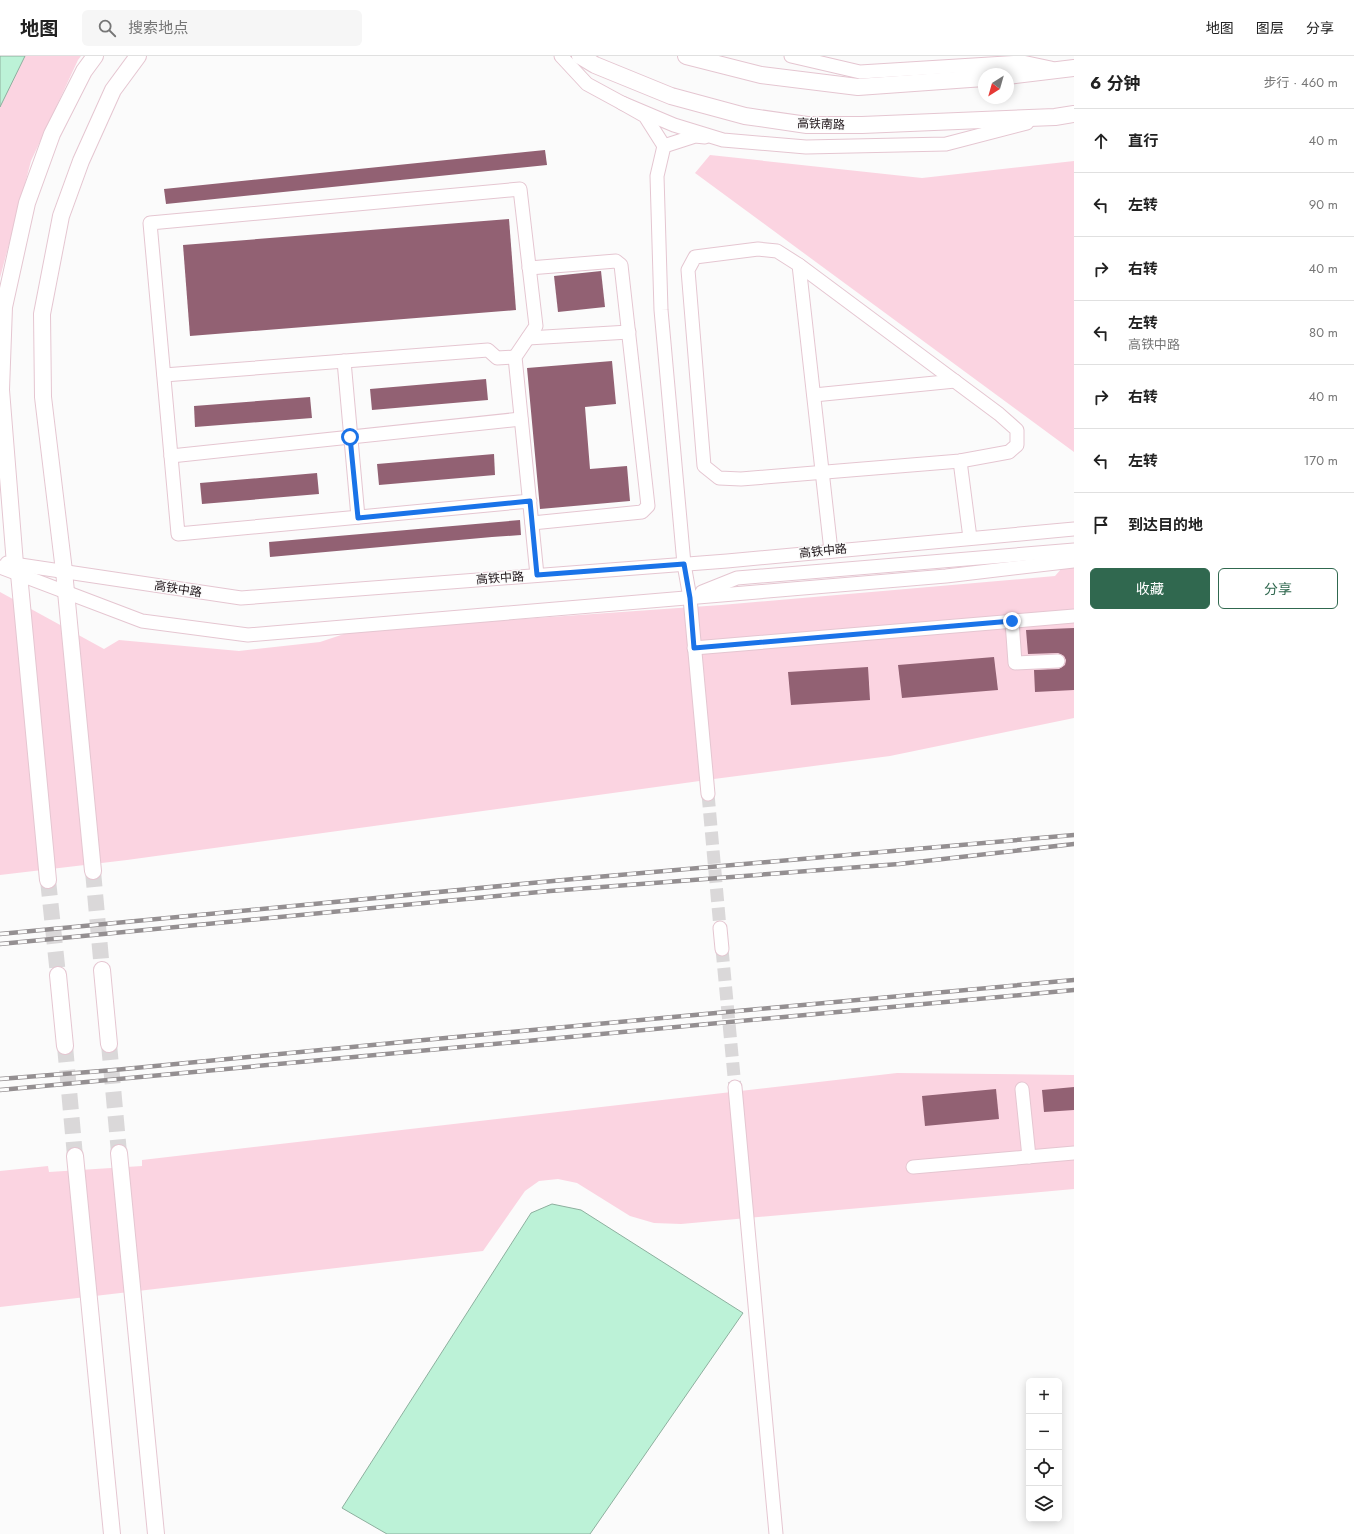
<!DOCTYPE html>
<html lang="zh">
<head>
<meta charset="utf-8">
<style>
  :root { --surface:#fff; --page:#f6f6f6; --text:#222; --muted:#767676; --line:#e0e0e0; --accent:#30684f }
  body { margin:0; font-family:Jost,"Noto Sans SC",sans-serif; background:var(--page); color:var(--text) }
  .controls { position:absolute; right:12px; bottom:12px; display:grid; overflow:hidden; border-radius:6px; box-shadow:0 2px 10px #0003 }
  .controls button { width:36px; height:36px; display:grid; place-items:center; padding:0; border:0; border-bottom:1px solid var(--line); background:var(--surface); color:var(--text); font:20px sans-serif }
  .compass { position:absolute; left:978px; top:12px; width:36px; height:36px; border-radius:50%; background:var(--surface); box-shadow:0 2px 10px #0003; rotate:217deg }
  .stop { position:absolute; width:12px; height:12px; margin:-9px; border:3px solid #1a73e8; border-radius:50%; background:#fff }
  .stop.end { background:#1a73e8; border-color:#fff; box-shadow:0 1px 4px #0008 }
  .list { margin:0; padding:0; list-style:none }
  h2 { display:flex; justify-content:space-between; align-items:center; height:52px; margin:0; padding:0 16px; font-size:17px }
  h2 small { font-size:13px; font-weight:400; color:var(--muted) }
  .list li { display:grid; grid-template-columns:26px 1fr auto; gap:12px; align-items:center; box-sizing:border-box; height:64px; padding:0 16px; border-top:1px solid var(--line) }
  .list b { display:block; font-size:15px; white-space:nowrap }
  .list p { margin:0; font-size:13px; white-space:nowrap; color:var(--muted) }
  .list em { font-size:13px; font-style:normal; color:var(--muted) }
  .actions { display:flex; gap:8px; padding:12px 16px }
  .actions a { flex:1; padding:9px 0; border:1px solid var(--accent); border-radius:6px; text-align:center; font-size:14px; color:var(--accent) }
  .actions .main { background:var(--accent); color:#fff }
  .icon { flex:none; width:22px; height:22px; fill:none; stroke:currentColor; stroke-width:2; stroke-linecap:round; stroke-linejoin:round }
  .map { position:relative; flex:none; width:1074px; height:1478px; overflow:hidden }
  header { display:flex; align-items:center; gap:24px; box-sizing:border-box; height:56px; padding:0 20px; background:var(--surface); border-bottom:1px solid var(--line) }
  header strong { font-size:19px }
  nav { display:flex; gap:22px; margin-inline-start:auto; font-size:14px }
  .search { width:280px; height:36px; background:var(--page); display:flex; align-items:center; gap:10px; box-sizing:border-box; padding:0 14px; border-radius:6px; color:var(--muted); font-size:15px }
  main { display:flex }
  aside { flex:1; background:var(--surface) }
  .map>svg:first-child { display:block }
  .green { fill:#fbd4e1 }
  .water { fill:#bcf2d7; stroke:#8daf9e }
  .building { fill:#926173 }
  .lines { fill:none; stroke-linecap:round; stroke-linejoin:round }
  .minor-tunnel { stroke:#dad8d9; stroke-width:13; stroke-dasharray:13 6; stroke-linecap:butt }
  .major-tunnel { stroke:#dad8d9; stroke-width:16; stroke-dasharray:16 8; stroke-linecap:butt }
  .minor-casing { stroke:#e5c6d1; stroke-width:15 }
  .major-casing { stroke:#e5c6d1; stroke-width:18 }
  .minor { stroke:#fff; stroke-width:13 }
  .major { stroke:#fff; stroke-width:16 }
  .rail-casing { stroke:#948f91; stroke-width:4.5 }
  .rail { stroke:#fbfbfb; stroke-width:3; stroke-dasharray:9; stroke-linecap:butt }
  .route { stroke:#1a73e8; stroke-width:5 }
  .labels { text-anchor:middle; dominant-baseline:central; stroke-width:3; stroke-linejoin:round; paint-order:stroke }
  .street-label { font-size:12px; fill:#1e1418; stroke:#fbfbfb }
</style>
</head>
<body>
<header>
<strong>地图</strong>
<div class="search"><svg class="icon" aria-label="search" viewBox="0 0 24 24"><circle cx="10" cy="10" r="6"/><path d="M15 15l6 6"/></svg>搜索地点</div>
<nav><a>地图</a><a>图层</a><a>分享</a></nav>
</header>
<main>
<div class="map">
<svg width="1074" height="1478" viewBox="0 0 1074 1478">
  <rect width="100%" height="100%" fill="#fbfbfb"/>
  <!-- green -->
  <g class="green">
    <path d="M 0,0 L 81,0 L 78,4 L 31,105 L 0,222 Z"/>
    <path d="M 710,99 L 922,122 L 1074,105 L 1074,396 L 695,117 Z"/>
    <path d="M 1074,510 L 1074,662 L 890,700 L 714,723 L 127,804 L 0,819 L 0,536 L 104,593 L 119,584 L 239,595 L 320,586 L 353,575 L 721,549 L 1055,520 L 1062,512 Z"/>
    <path d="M 897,1017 L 1074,1019 L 1074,1133 L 681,1168 L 654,1167 L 630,1160 L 577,1127 L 558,1123 L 539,1125 L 525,1135 L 483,1195 L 0,1251 L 0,1115 L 48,1110 L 49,1116 L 142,1110 L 142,1104 Z"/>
  </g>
  <!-- water -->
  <g class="water">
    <path d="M 0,0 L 25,0 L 0,51 Z"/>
    <path d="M 552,1148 L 581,1154 L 743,1257 L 590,1478 L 387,1478 L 342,1452 L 531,1157 Z"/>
  </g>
  <!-- building -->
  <g class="building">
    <path d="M 545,94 L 547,109 L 166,148 L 164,133 Z"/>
    <path d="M 509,163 L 516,254 L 190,280 L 183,189 Z"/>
    <path d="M 601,215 L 605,251 L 558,256 L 554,220 Z"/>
    <path d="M 612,305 L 616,348 L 585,351 L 590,413 L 627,410 L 630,445 L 540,453 L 527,312 Z"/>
    <path d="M 486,323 L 488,344 L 372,354 L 370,333 Z"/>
    <path d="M 310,341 L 312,362 L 195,371 L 194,350 Z"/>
    <path d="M 494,398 L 495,419 L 379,429 L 377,408 Z"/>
    <path d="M 317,417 L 319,438 L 202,448 L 200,427 Z"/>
    <path d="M 520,464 L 521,479 L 492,481 L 270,501 L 269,486 Z"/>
    <path d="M 1074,572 L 1074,634 L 1035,636 L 1034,614 L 1059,613 L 1065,609 L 1066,604 L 1064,600 L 1058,597 L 1028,598 L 1026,574 Z"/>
    <path d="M 994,601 L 998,634 L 902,642 L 898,609 Z"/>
    <path d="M 868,611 L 870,644 L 791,649 L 788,616 Z"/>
    <path d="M 1074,1031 L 1074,1054 L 1044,1056 L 1042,1034 Z"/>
    <path d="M 996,1033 L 999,1063 L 925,1070 L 922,1040 Z"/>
  </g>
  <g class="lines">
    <!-- minor-tunnel -->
    <g class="minor-tunnel">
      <path d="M 708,738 L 720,872"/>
      <path d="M 722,893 L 735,1031"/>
    </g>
    <!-- major-tunnel -->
    <g class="major-tunnel">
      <path d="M 93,815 L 102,914"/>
      <path d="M 48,824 L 58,919"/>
      <path d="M 109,988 L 119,1097"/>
      <path d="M 65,990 L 75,1100"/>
    </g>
    <!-- minor casing -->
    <g class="minor-casing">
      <g id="minor">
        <path d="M 561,0 L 587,28 L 622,47 L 674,69 L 723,84 L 806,91 L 946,88 L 1027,67"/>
        <path d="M 791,0 L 860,16 L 1022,6 L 1051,12"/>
        <path d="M 622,47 L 645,60 L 664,90 L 657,120 L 661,254 L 684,508 L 690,542 L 708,738"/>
        <path d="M 664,90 L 695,80 L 705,81"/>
        <path d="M 758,193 L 777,195 L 799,209 L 999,358 L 1017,374 L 1017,389 L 1009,396 L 960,405 L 741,423 L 719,422 L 704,410 L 688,214 L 695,201 Z"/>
        <path d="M 799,209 L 831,495"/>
        <path d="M 529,212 L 616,205 L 621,209 L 648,450 L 642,456 L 532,467"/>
        <path d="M 528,282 L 629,276"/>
        <path d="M 344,305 L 358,461"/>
        <path d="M 164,319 L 488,294 L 497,302 L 515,301"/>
        <path d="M 814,339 L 955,325"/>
        <path d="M 171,400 L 521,363"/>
        <path d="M 960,405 L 970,482"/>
        <path d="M 530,445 L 178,478 L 150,167 L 520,133 L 536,270 L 515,301 C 522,374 530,446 537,519"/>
        <path d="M 7,507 L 241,542 L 727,505 L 1074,473"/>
        <path d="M 0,511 L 142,565 L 248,579 L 946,520 L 1074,505"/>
        <path d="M 702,536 L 737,522 L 1074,494"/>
        <path d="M 1012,565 L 1015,607 L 1058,605"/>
        <path d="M 694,592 L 1074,560"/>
        <path d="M 720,872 L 722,893"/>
        <path d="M 735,1031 L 776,1478"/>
        <path d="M 1022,1033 L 1029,1101"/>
        <path d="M 913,1111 L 1074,1097"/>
      </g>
    </g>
    <!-- major casing -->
    <g class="major-casing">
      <g id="major">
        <path d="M 580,0 L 595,9 L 671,40 L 745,60 L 807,69 L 862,69 L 1055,61 L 1074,58"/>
        <path d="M 686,0 L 761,19 L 858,31 L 984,22"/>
        <path d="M 1008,20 L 1074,12"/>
        <path d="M 93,815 L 64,515 L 43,341 L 42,258 L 61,160 L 81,105 L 113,34 L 138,0"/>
        <path d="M 48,824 L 19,518 L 15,508 L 1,334 L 4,251 L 27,147 L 52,78 L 84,15 L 95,0"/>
        <path d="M 102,914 L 109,988"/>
        <path d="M 58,919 L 65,990"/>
        <path d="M 119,1097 L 156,1478"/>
        <path d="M 75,1100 L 112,1478"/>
      </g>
    </g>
    <!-- minor -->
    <use href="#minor" class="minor"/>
    <!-- major -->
    <use href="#major" class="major"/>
    <!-- rail casing -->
    <g class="rail-casing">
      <g id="rail">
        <path d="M 0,878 L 574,823 L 1074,779"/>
        <path d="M 0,888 L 550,835 L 899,808 L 1074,788"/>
        <path d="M 0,1023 L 114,1014 L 424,984 L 1074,924"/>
        <path d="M 0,1034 L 1074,934"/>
      </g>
    </g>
    <!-- rail -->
    <use href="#rail" class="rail"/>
  </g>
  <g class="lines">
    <!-- route -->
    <path class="route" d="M 350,381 L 358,462 L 530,445 L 537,519 L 684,508 L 690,542 L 694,592 L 1012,565"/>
  </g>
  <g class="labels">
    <!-- street labels -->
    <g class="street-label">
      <text transform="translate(821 68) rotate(2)">高铁南路</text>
      <text transform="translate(823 495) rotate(-6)">高铁中路</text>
      <text transform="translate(500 522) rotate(-4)">高铁中路</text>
      <text transform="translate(178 533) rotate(9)">高铁中路</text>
    </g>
  </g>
</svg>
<div class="controls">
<button>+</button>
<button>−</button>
<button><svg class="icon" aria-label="locate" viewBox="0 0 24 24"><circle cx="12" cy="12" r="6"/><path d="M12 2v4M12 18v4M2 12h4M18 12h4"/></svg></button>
<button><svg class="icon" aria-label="layers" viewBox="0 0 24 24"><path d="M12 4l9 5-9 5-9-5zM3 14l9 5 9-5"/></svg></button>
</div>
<svg class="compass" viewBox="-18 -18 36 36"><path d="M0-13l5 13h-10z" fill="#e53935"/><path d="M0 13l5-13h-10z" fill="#767676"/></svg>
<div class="stop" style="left:350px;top:381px"></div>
<div class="stop end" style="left:1012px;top:565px"></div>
</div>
<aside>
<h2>6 分钟<small>步行 · 460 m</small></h2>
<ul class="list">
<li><svg class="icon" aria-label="ahead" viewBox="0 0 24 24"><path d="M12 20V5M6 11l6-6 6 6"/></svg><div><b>直行</b></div><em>40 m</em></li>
<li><svg class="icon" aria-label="left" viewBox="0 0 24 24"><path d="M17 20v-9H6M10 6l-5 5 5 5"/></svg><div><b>左转</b></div><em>90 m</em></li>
<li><svg class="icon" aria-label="right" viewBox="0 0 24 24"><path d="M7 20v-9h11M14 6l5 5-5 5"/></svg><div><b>右转</b></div><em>40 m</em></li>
<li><svg class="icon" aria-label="left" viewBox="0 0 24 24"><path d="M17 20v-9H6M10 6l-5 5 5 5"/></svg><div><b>左转</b><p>高铁中路</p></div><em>80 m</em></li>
<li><svg class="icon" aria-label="right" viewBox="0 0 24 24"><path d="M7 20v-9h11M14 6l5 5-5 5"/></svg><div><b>右转</b></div><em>40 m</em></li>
<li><svg class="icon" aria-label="left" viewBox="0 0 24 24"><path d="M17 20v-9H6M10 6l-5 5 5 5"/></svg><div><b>左转</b></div><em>170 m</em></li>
<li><svg class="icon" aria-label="arrive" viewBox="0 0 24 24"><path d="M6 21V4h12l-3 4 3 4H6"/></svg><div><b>到达目的地</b></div></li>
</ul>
<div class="actions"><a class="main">收藏</a><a>分享</a></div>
</aside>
</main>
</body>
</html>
